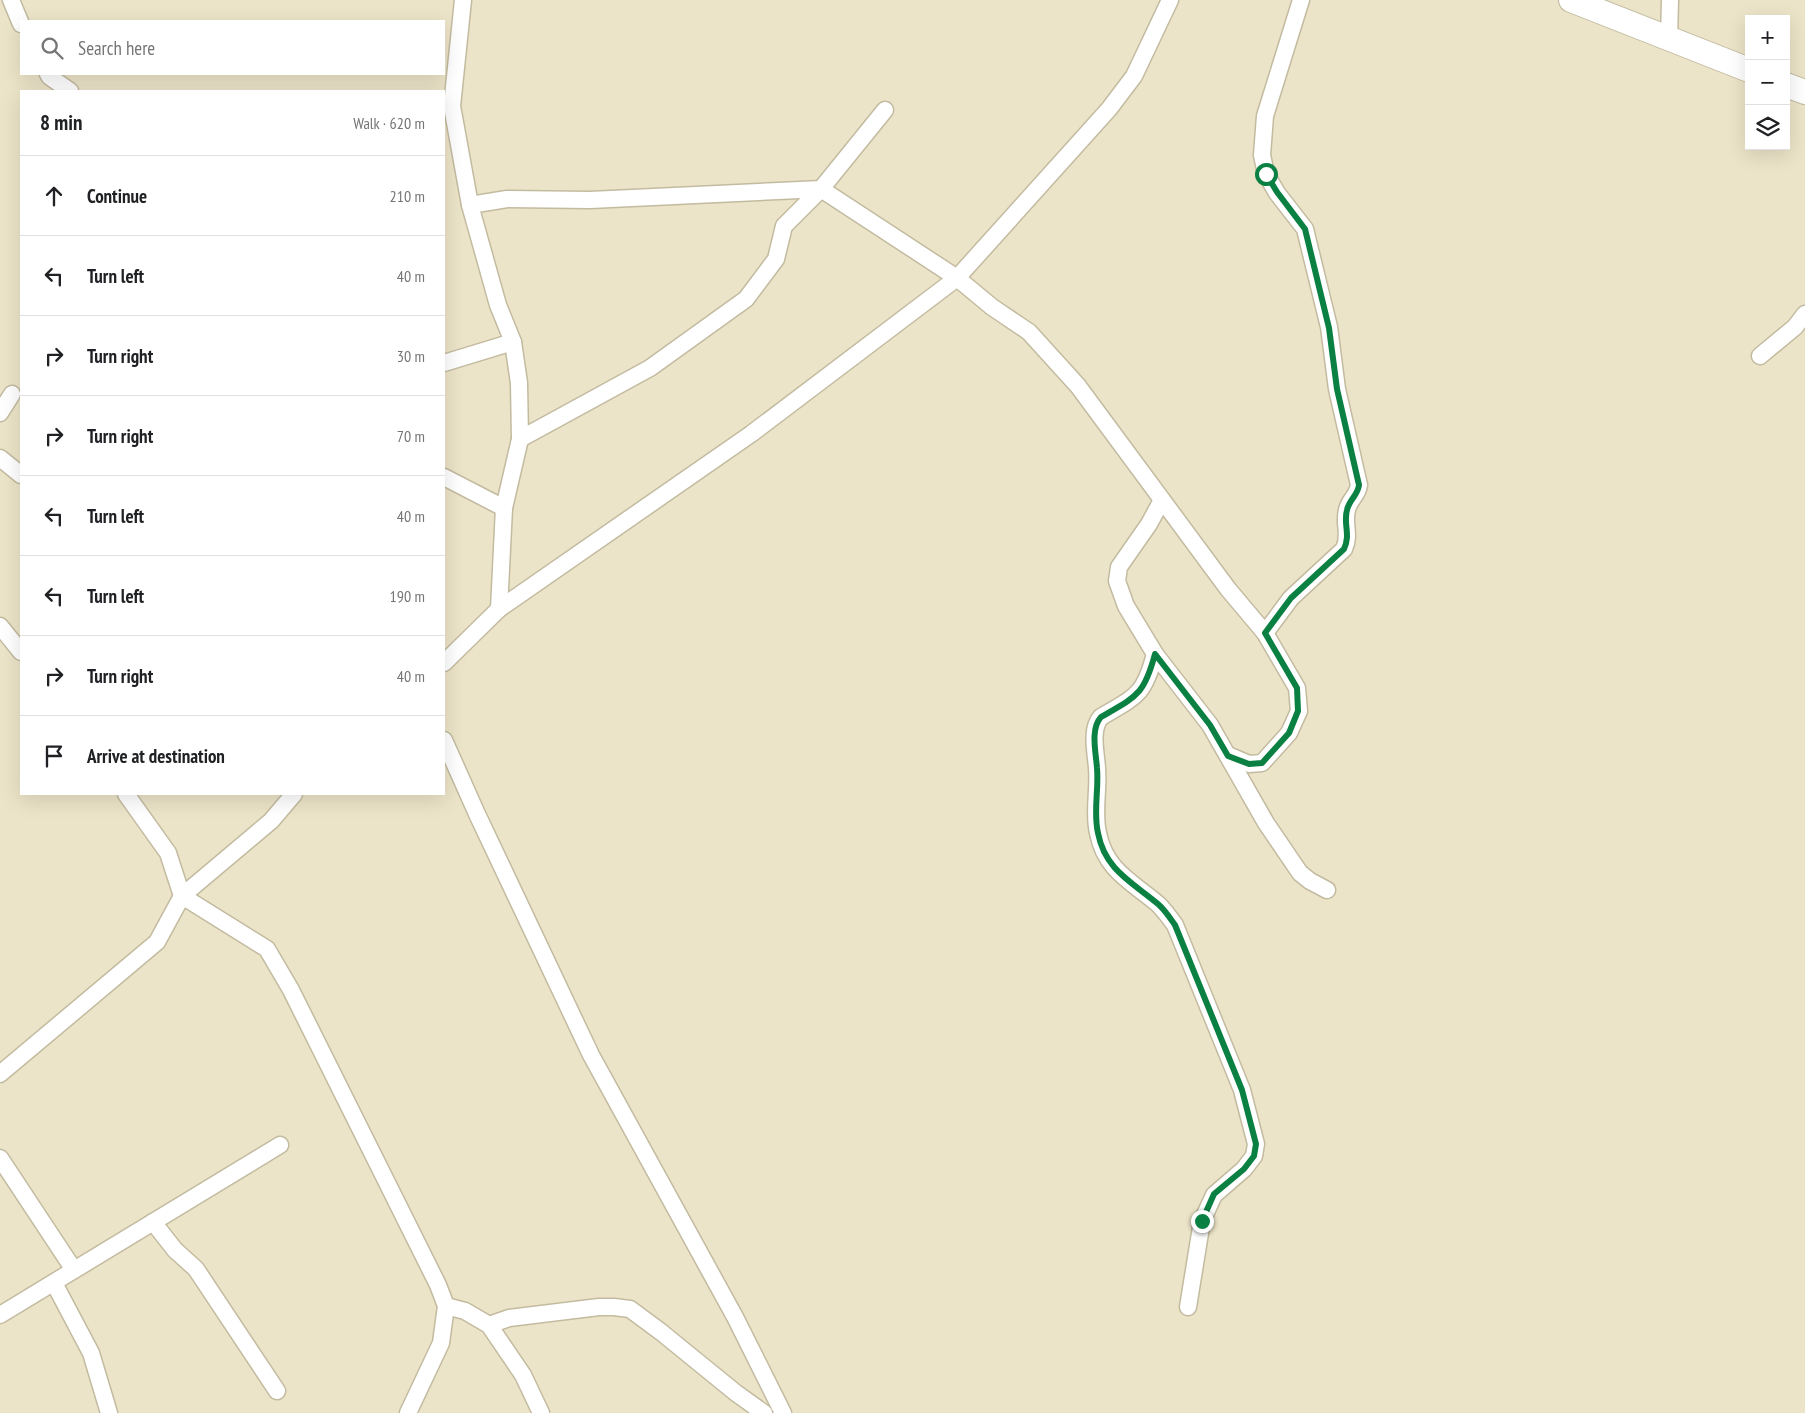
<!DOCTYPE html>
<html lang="en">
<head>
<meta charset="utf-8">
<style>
  :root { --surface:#fff; --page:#f6f6f6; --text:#202124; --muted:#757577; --line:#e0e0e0 }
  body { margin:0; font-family:"PT Sans Narrow",sans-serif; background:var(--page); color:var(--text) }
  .controls { position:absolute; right:15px; top:15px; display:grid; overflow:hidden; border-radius:0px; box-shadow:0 5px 20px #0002 }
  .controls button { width:45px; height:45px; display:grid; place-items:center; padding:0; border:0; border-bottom:1px solid var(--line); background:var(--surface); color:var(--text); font:25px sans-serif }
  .stop { position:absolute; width:15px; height:15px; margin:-11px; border:4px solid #0b8043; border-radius:50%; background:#fff }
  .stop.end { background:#0b8043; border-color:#fff; box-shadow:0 1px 5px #0008 }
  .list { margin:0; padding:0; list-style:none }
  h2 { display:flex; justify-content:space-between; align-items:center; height:65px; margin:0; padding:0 20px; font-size:21px }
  h2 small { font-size:16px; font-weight:400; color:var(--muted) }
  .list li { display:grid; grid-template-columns:32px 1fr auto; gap:15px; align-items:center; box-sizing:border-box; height:80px; padding:0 20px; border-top:1px solid var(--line) }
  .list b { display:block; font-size:19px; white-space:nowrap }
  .list em { font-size:16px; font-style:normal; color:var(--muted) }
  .icon { flex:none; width:28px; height:28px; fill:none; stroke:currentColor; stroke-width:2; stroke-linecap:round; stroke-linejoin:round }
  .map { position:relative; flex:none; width:1805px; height:1413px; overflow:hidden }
  .search { position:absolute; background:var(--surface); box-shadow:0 5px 20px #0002; left:20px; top:20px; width:425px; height:55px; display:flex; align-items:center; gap:12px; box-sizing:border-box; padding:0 18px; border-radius:0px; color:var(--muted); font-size:19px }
  .panel { position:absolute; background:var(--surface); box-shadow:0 5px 20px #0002; left:20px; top:90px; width:425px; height:705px; border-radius:0px }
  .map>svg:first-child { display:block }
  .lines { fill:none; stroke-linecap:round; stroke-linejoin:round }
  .street-casing { stroke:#c3bba0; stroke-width:19 }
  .secondary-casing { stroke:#c3bba0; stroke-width:26 }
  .street { stroke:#fff; stroke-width:16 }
  .secondary { stroke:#fff; stroke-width:24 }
  .route { stroke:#0b8043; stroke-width:6 }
</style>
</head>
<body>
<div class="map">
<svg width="1805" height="1413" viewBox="0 0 1805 1413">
  <rect width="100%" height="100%" fill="#ece4c8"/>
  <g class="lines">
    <!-- street casing -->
    <g class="street-casing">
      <g id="street">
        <path d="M 11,0 L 21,24"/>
        <path d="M 463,0 L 452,106 L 470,205 L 498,305 L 513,342 L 519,383 L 520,439 L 504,508 L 499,609"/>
        <path d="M 1669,39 L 1670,0"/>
        <path d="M 48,74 L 50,77 L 70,91"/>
        <path d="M 470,205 L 507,199 L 590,200 L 821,189 L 957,278 L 992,307 L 1029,332 L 1078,386 L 1228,589 L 1265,633 L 1297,688 L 1299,711 L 1289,733 L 1262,763 L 1249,764 L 1228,755"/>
        <path d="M 1760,356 L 1795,327 L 1805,314"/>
        <path d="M 444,363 L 513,342"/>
        <path d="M 0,413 L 12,394"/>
        <path d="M 520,439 L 650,368 L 746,299 L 776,259 L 784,226 L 821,189 L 885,110"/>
        <path d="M 0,458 L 21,475"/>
        <path d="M 444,477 L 504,508"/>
        <path d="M 1162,500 L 1149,524 L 1119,567 L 1117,581 L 1126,606 L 1155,654 L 1210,725 L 1266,823 L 1300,873 L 1310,881 L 1327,890"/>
        <path d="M 0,626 L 21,652"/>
        <path d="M 1265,633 L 1291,598 L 1344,549 C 1351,534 1343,524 1347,510 C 1349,500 1358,495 1359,485 L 1337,389 L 1329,327 L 1305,229 L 1277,193 L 1266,174 L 1262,155 L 1265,116 L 1301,0"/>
        <path d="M 1155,654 C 1144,695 1137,696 1101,717 C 1090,729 1096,753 1097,768 C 1099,790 1093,812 1098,833 C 1105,870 1132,882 1158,904 C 1164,910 1170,918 1175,925 L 1242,1090 L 1256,1144 L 1254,1156 L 1244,1169 L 1214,1195 L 1202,1221 L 1188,1307"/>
        <path d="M 444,663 L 499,609 L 751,434 L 957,278 L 1109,109 L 1134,76 L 1170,0"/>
        <path d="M 444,740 L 477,814 L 591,1055 L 735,1317 L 783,1413"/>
        <path d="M 126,794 L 168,853 L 182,896 L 267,949 L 291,990 L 438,1285 L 446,1306 L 441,1343 L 408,1413"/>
        <path d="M 0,1074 L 157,942 L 182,896 L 271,821 L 294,794"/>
        <path d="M 0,1158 L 74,1270"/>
        <path d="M 153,1222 L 175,1250 L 196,1269 L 277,1391"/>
        <path d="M 54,1283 L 91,1353 L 109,1413"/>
        <path d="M 446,1306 L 465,1311 L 489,1325 L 523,1375 L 541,1413"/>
        <path d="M 0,1315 L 280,1145"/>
        <path d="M 489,1325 L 509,1318 L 599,1307 L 614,1307 L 630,1309 L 661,1332 L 736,1393 L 764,1413"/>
      </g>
    </g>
    <!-- secondary casing -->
    <g class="secondary-casing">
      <g id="secondary">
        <path d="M 1571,0 L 1749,70"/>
        <path d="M 1786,85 L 1805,92"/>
      </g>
    </g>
    <!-- street -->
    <use href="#street" class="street"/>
    <!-- secondary -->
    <use href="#secondary" class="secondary"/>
  </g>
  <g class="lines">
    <!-- route -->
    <path class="route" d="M 1202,1221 L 1214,1194 L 1244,1169 L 1254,1156 L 1256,1144 L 1242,1090 L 1175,925 C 1170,918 1165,910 1158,904 C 1132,882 1105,870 1098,833 C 1093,812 1099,790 1097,768 C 1096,753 1090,729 1101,717 C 1137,696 1144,695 1155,654 L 1210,725 L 1228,756 L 1249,764 L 1262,763 L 1289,733 L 1298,711 L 1297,688 L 1265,633 L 1291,598 L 1344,549 C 1351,534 1343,524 1347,510 C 1349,500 1358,495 1359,485 L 1337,389 L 1329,328 L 1305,229 L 1277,192 L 1266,174"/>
  </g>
</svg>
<div class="controls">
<button>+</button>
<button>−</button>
<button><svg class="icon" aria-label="layers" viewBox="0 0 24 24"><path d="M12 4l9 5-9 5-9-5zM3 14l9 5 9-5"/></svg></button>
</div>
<div class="stop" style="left:1266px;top:174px"></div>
<div class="stop end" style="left:1202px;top:1221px"></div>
<div class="search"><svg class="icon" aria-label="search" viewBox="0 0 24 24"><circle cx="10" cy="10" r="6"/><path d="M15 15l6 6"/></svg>Search here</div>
<section class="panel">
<h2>8 min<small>Walk · 620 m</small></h2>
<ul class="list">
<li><svg class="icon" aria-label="ahead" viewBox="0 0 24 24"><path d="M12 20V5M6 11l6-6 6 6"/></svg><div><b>Continue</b></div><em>210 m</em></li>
<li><svg class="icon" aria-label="left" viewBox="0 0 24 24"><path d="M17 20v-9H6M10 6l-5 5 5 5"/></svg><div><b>Turn left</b></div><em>40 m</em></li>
<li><svg class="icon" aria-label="right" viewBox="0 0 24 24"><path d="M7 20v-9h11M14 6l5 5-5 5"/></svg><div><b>Turn right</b></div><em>30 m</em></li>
<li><svg class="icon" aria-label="right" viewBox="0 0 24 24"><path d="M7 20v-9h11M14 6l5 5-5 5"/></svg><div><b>Turn right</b></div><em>70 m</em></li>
<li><svg class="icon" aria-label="left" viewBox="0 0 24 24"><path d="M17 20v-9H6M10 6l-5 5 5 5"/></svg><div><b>Turn left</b></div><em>40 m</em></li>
<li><svg class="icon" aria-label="left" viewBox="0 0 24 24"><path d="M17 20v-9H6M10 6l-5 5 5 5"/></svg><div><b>Turn left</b></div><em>190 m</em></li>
<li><svg class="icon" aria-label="right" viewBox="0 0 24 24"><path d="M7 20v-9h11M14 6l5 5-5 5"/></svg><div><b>Turn right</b></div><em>40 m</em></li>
<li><svg class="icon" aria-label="arrive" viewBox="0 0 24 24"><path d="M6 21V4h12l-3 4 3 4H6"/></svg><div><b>Arrive at destination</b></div></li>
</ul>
</section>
</div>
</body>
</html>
